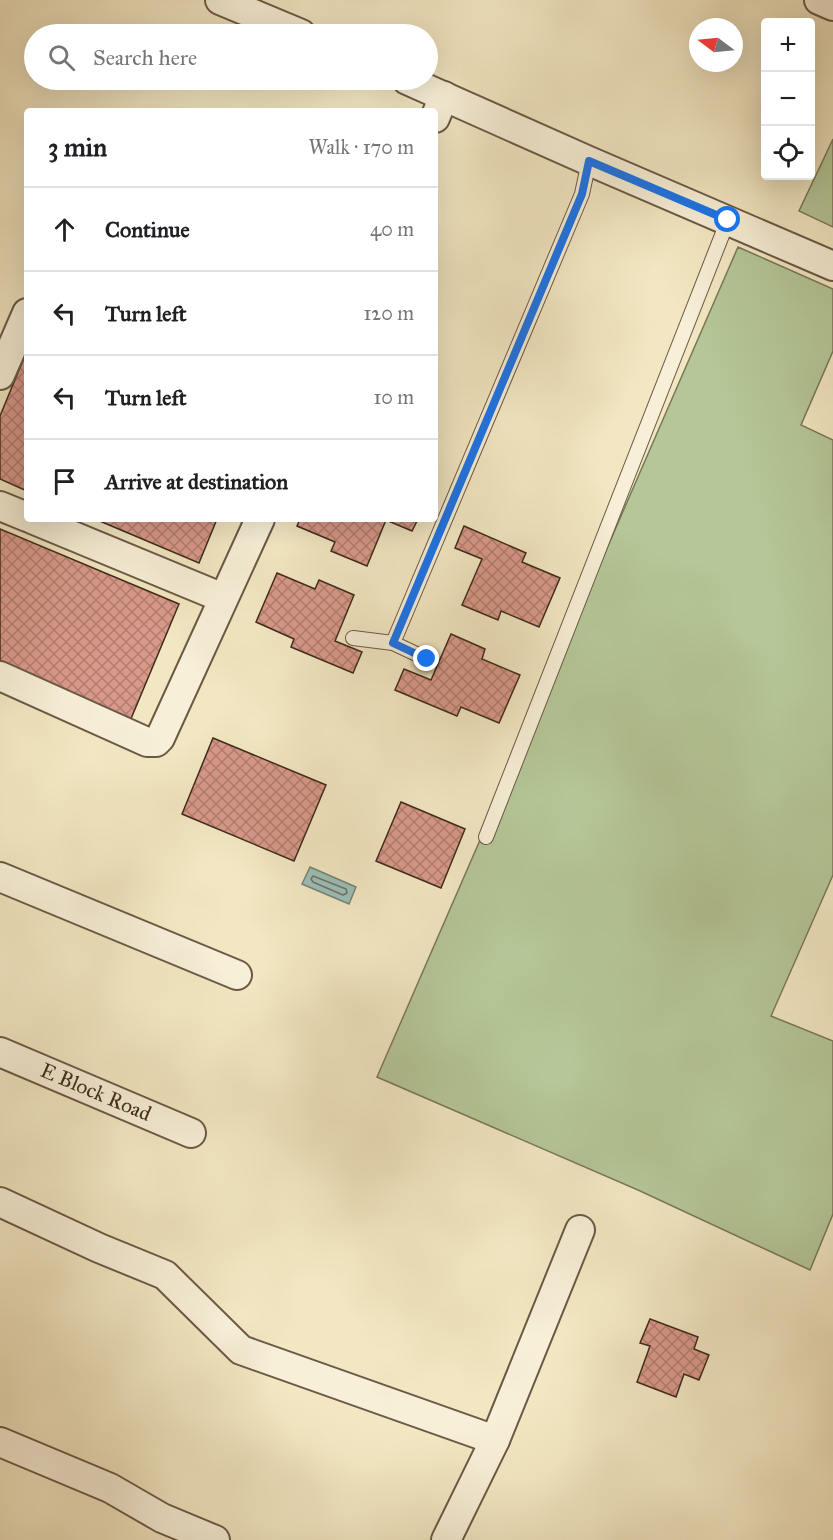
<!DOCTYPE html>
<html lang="en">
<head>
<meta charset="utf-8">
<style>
  :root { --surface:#fff; --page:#f6f6f6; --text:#202124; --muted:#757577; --line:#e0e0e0 }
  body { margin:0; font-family:"IM FELL Great Primer",serif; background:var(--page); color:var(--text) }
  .controls { position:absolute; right:18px; top:18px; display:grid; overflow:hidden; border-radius:6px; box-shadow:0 6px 24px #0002 }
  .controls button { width:54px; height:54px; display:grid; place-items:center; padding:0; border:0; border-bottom:2px solid var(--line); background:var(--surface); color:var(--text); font:30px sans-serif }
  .compass { position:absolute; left:689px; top:18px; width:54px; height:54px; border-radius:50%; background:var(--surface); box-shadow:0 6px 24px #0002; rotate:286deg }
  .stop { position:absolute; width:18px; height:18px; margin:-14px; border:4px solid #1a73e8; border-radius:50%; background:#fff }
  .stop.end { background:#1a73e8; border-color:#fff; box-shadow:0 2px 6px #0008 }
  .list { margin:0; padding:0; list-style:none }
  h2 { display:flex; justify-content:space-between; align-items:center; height:78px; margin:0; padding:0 24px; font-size:26px }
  h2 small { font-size:20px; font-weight:400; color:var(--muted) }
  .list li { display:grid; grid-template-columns:39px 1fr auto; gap:18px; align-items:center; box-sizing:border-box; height:84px; padding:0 24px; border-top:2px solid var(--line) }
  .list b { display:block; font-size:22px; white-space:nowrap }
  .list em { font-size:20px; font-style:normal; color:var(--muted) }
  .icon { flex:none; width:33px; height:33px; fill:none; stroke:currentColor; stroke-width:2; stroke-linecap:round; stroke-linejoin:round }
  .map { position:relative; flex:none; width:833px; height:1540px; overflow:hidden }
  .search { position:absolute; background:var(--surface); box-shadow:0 6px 24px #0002; left:24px; top:24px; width:414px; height:66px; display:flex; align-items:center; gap:15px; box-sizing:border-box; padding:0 21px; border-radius:33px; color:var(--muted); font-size:22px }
  .panel { position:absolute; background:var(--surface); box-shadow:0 6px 24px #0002; left:24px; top:108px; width:414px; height:414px; border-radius:6px }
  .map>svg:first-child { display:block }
  .green { fill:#b5c798; stroke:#7a785a; stroke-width:1.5 }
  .water { fill:#9cbfb7; stroke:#768379; stroke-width:1.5 }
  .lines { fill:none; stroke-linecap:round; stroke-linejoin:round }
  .shore { stroke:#6d746a; stroke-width:1.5 }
  .building { fill:url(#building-cross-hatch); stroke:#3e2a1c; stroke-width:1.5 }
  .lane-casing { stroke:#6b5946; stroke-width:16 }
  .street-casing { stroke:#6b5946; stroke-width:32 }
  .lane { stroke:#f7efd7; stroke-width:14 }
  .street { stroke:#f7efd7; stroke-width:28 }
  .route { stroke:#1a73e8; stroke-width:8 }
  .labels { text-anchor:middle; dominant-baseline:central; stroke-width:4.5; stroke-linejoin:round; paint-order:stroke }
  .street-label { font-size:21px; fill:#3e2a1c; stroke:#f7efd7 }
</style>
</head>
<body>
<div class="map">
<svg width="833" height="1540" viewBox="0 0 833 1540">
  <defs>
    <pattern id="building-cross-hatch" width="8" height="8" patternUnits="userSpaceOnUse" patternTransform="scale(1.5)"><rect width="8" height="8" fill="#d9998a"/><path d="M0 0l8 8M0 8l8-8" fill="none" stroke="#b17d70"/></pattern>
  </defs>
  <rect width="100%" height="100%" fill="#f2e7c2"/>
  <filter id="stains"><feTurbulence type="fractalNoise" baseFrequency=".00333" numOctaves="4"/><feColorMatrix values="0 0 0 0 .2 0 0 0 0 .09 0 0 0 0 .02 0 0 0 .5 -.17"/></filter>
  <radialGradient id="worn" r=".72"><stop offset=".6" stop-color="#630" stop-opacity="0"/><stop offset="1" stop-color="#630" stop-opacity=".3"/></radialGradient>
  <!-- green -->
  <g class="green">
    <path d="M 833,139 L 833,227 L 799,211 Z"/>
    <path d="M 738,247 L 833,289 L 833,351 L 801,425 L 833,440 L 833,875 L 771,1016 L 833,1041 L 833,1214 L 810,1270 L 638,1190 L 377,1077 Z"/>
  </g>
  <!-- water -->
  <path class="water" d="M 310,867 L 356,887 L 349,904 L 302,884 Z"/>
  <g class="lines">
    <!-- shore -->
    <path class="shore" d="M 313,876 L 346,889 L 347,893 L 343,895 L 313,882 L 311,879 Z"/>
  </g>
  <!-- building -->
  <g class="building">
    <path d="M 26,353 L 27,353 L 27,491 L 0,479 L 0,416 Z"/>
    <path d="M 95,519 L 217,519 L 199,563 Z"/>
    <path d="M 300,519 L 418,519 L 412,531 L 386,520 L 367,566 L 331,551 L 335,542 L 297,526 Z"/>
    <path d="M 464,526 L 526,553 L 522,562 L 560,578 L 539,627 L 501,611 L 498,620 L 462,605 L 482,559 L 455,548 Z"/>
    <path d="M 0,529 L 179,604 L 130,721 L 0,667 Z"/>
    <path d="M 277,573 L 315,589 L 319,580 L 354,595 L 335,641 L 362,652 L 353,673 L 291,647 L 294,639 L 256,622 Z"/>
    <path d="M 451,634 L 485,649 L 482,659 L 520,675 L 499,723 L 461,707 L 457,716 L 395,690 L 404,669 L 431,680 Z"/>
    <path d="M 213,738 L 326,785 L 294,861 L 182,814 Z"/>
    <path d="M 401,802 L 465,829 L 441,888 L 376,861 Z"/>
    <path d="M 650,1319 L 698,1337 L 694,1349 L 709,1355 L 699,1380 L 684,1374 L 676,1397 L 637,1382 L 650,1346 L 640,1343 Z"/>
  </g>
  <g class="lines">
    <!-- lane casing -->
    <g class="lane-casing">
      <g id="lane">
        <path d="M 353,638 L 393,643 L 582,194 L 589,161"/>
        <path d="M 393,643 L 427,659"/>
        <path d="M 486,837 L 728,220"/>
      </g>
    </g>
    <!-- street casing -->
    <g class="street-casing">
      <g id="street">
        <path d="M 220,0 L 301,34"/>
        <path d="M 819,0 L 833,6"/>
        <path d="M 407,80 L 589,161 L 833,266"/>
        <path d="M 435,118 L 444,96"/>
        <path d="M 0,375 L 27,313"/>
        <path d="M 0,506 L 27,517"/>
        <path d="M 32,519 L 223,598"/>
        <path d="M 0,676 L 147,742 L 156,742 L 160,738 L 260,519"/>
        <path d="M 0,877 L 237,975"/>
        <path d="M 0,1052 L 191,1133"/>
        <path d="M 0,1202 L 99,1248 L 165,1275 L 241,1350 L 495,1440"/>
        <path d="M 0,1442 L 110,1488 L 162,1518 L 215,1540"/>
        <path d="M 446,1540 L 495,1440 L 580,1230"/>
      </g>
    </g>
    <!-- lane -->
    <use href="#lane" class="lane"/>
    <!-- street -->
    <use href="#street" class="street"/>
  </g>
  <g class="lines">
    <!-- route -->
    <path class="route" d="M 427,659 L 393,643 L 582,194 L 589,161 L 728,220"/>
  </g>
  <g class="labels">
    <!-- street labels -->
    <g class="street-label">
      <text transform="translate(96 1092) rotate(23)">E Block Road</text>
    </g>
  </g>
  <rect width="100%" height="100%" filter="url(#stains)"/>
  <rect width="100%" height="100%" fill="url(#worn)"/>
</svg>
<div class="controls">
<button>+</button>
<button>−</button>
<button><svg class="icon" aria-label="locate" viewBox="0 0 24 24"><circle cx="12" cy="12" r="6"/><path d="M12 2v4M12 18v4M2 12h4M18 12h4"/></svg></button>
</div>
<svg class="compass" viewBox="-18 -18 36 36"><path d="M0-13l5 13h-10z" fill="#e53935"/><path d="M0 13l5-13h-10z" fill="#757577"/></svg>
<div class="stop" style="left:728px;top:220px"></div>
<div class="stop end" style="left:427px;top:659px"></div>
<div class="search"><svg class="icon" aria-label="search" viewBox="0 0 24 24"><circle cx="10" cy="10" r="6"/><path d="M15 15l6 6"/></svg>Search here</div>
<section class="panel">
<h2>3 min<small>Walk · 170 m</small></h2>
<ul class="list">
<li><svg class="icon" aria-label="ahead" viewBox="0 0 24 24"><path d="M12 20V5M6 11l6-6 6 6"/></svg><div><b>Continue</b></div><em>40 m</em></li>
<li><svg class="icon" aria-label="left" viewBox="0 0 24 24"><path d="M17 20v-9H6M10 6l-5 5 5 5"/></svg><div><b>Turn left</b></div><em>120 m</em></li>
<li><svg class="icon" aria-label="left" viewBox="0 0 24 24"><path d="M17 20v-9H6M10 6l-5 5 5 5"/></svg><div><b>Turn left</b></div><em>10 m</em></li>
<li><svg class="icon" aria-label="arrive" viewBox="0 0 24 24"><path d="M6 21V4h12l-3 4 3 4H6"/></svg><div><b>Arrive at destination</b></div></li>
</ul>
</section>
</div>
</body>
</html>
